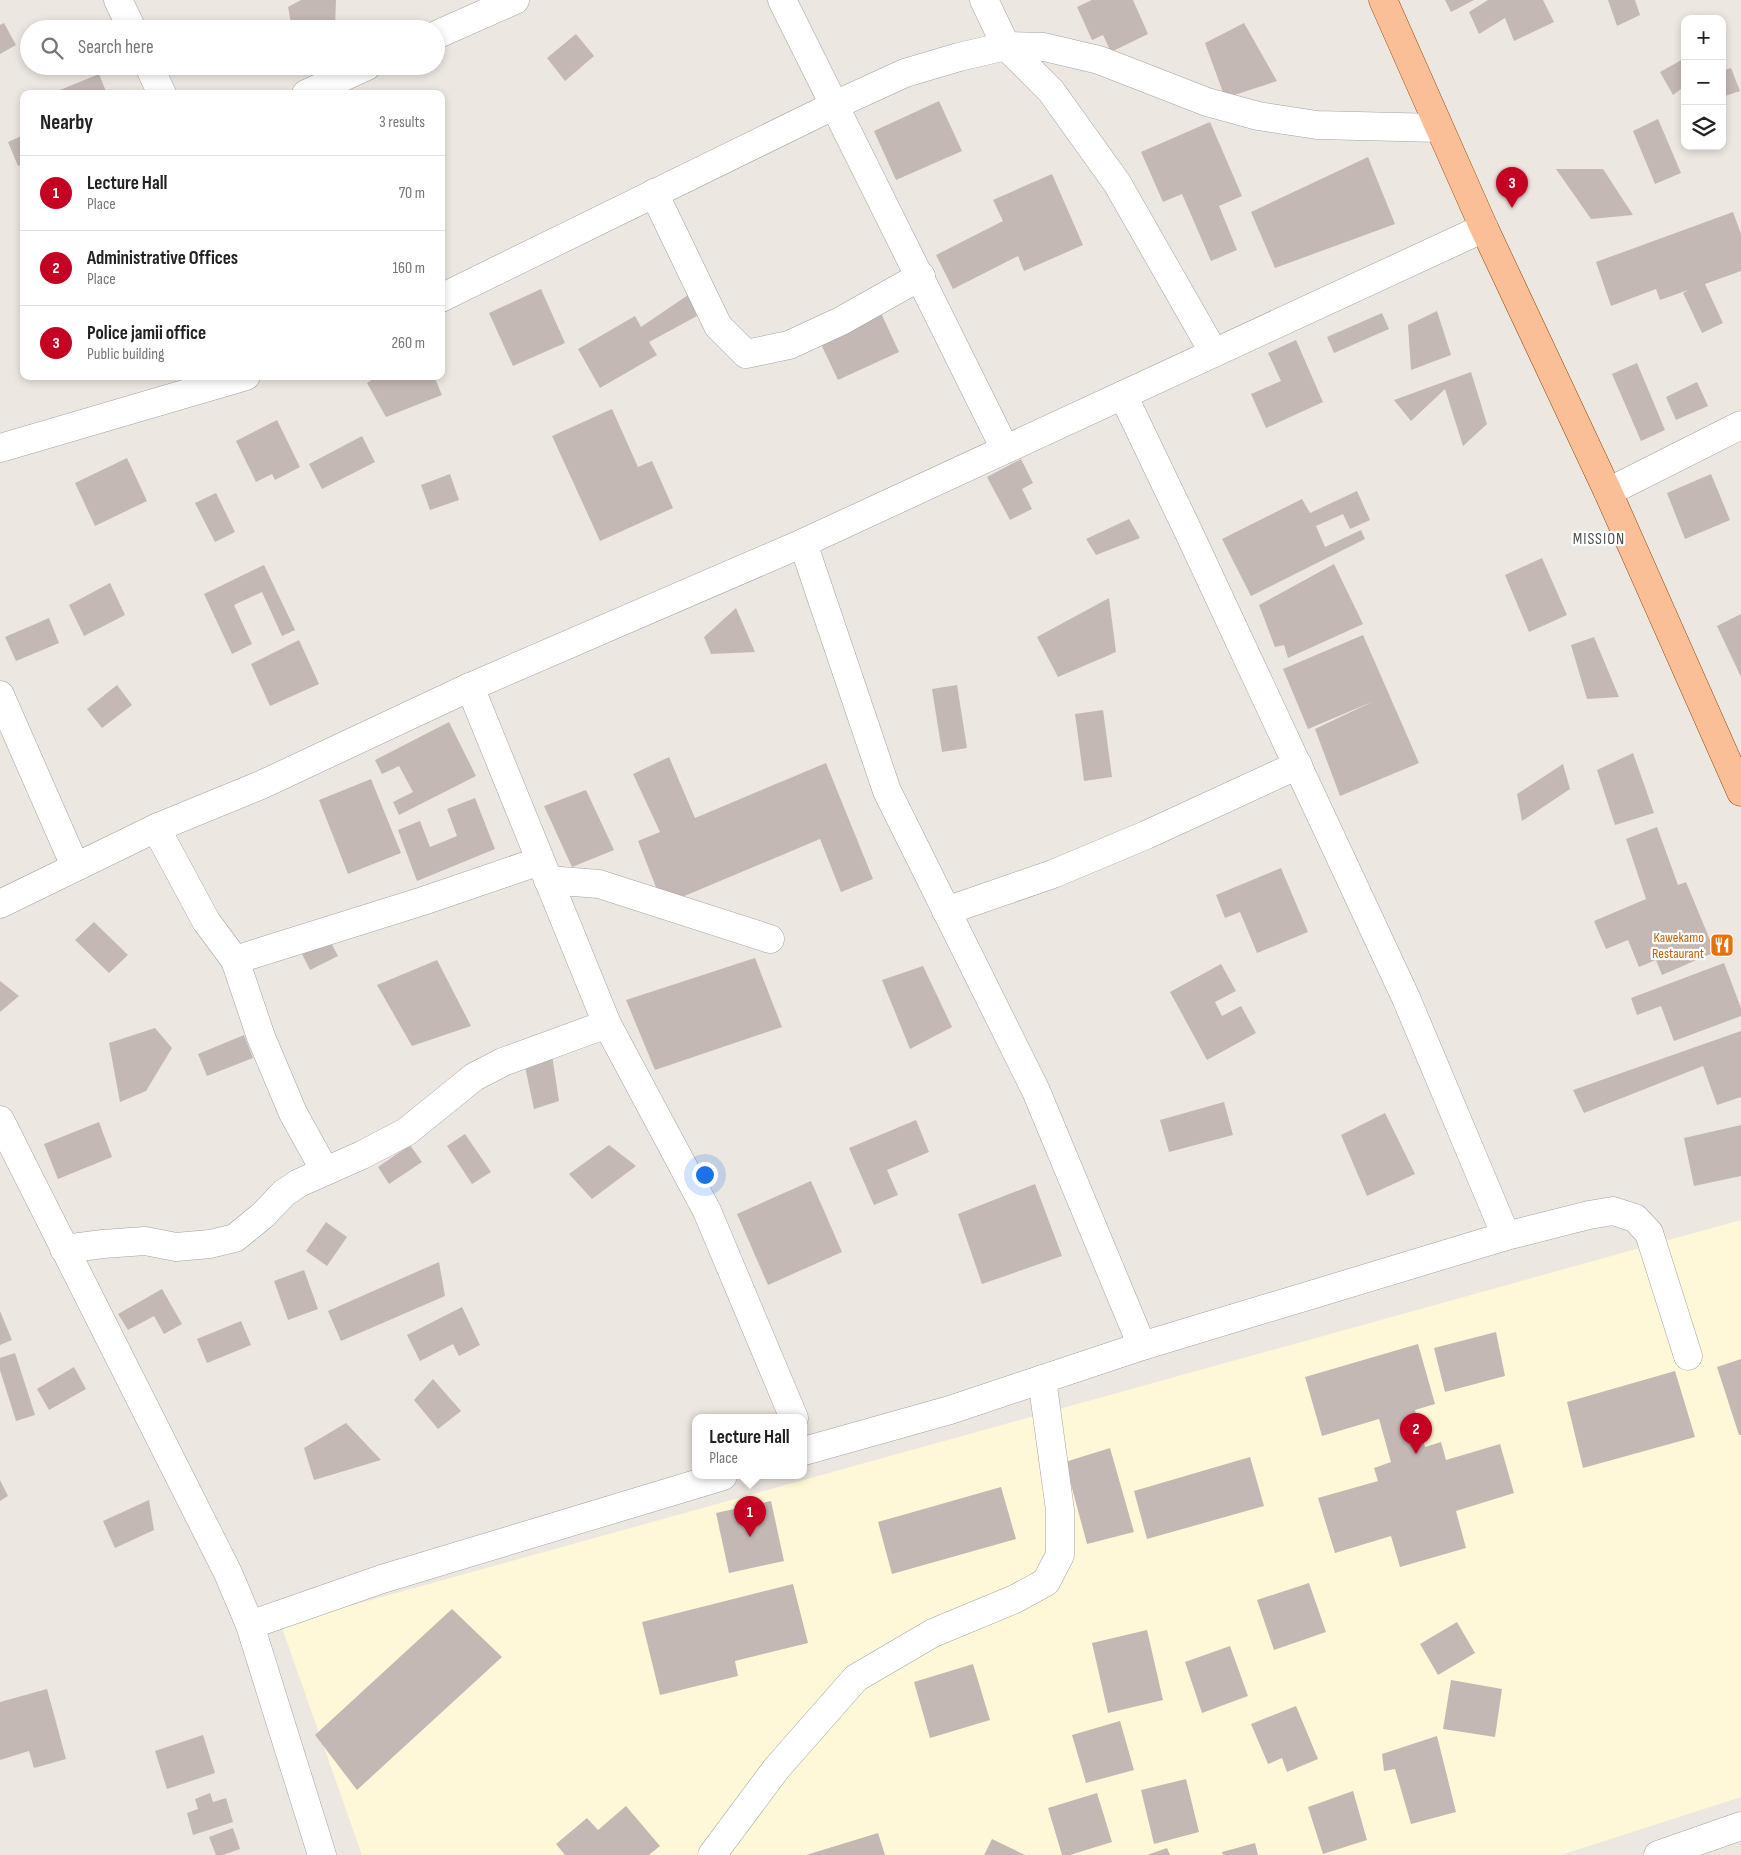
<!DOCTYPE html>
<html lang="en">
<head>
<meta charset="utf-8">
<style>
  :root { --surface:#fff; --page:#f6f6f6; --text:#222; --muted:#767676; --line:#e0e0e0; --accent:#c50123 }
  body { margin:0; font-family:"Sofia Sans Condensed",sans-serif; background:var(--page); color:var(--text) }
  .controls { position:absolute; right:15px; top:15px; display:grid; overflow:hidden; border-radius:10px; box-shadow:0 2px 8px #0003 }
  .controls button { width:45px; height:45px; display:grid; place-items:center; padding:0; border:0; border-bottom:1px solid var(--line); background:var(--surface); color:var(--text); font:25px sans-serif }
  .you { position:absolute; left:704px; top:1174px; width:18px; height:18px; margin:-12px; border:4px solid #fff; border-radius:50%; background:#1a73e8; box-shadow:0 0 0 8px #1a73e833 }
  .badge { display:grid; place-items:center; width:32px; height:32px; border-radius:50%; background:var(--accent); color:#fff; font-size:16px; font-weight:700 }
  .pin { position:absolute; translate:-50% -41px; filter:drop-shadow(0 1px 2px #0008) }
  .pin::after { content:''; position:absolute; top:26px; width:18px; height:15px; background:inherit; clip-path:polygon(0 0,100% 0,50% 100%) }
  .popup { position:absolute; left:692px; top:1414px; width:115px; height:65px; box-sizing:border-box; display:grid; place-content:center; border-radius:10px; background:var(--surface); filter:drop-shadow(0 1px 4px #0005); font-size:16px; white-space:nowrap; color:var(--muted) }
  .popup b { font-size:19px; color:var(--text) }
  .popup::after { content:''; position:absolute; left:50%; top:100%; margin-left:-10px; border:10px solid transparent; border-top-color:var(--surface) }
  .list { margin:0; padding:0; list-style:none }
  h2 { display:flex; justify-content:space-between; align-items:center; height:65px; margin:0; padding:0 20px; font-size:21px }
  h2 small { font-size:16px; font-weight:400; color:var(--muted) }
  .list li { display:grid; grid-template-columns:32px 1fr auto; gap:15px; align-items:center; box-sizing:border-box; height:75px; padding:0 20px; border-top:1px solid var(--line) }
  .list b { display:block; font-size:19px; white-space:nowrap }
  .list p { margin:0; font-size:16px; white-space:nowrap; color:var(--muted) }
  .list em { font-size:16px; font-style:normal; color:var(--muted) }
  .icon { flex:none; width:28px; height:28px; fill:none; stroke:currentColor; stroke-width:2; stroke-linecap:round; stroke-linejoin:round }
  .map { position:relative; flex:none; width:1741px; height:1855px; overflow:hidden }
  .search { position:absolute; background:var(--surface); box-shadow:0 2px 8px #0003; left:20px; top:20px; width:425px; height:55px; display:flex; align-items:center; gap:12px; box-sizing:border-box; padding:0 18px; border-radius:28px; color:var(--muted); font-size:19px }
  .panel { position:absolute; background:var(--surface); box-shadow:0 2px 8px #0003; left:20px; top:90px; width:425px; height:290px; border-radius:10px }
  .map>svg:first-child { display:block }
  .education { fill:#fff8d8 }
  .building { fill:#c4b8b4 }
  .lines { fill:none; stroke-linecap:round; stroke-linejoin:round }
  .minor-casing { stroke:#a2a2a2; stroke-width:29 }
  .major-casing { stroke:#924901; stroke-width:29 }
  .minor { stroke:#fff; stroke-width:28 }
  .major { stroke:#fbbf98; stroke-width:28 }
  .labels { text-anchor:middle; dominant-baseline:central; stroke-width:4.5; stroke-linejoin:round; paint-order:stroke }
  .food-label { font-size:14px; fill:#c56008; stroke:#fff; text-anchor:end }
  .quarter-label { font-size:16px; letter-spacing:1px; fill:#4e4e4e; stroke:#fff }
</style>
</head>
<body>
<div class="map">
<svg width="1741" height="1855" viewBox="0 0 1741 1855">
  <rect width="100%" height="100%" fill="#ede7e1"/>
  <!-- education -->
  <path class="education" d="M 1741,1220 L 1741,1797 L 1561,1855 L 362,1855 L 281,1625 Z"/>
  <!-- building -->
  <g class="building">
    <path d="M 301,0 L 336,0 L 335,29 L 292,29 L 288,7 Z"/>
    <path d="M 1092,0 L 1133,0 L 1148,34 L 1111,52 L 1103,35 L 1092,40 L 1077,7 Z"/>
    <path d="M 1445,0 L 1474,0 L 1451,12 Z"/>
    <path d="M 1488,0 L 1543,0 L 1554,22 L 1514,41 L 1505,18 L 1479,34 L 1469,12 Z"/>
    <path d="M 1608,0 L 1635,0 L 1640,15 L 1617,26 Z"/>
    <path d="M 4,23 L 16,45 L 0,54 L 0,25 Z"/>
    <path d="M 1244,23 L 1277,81 L 1225,98 L 1205,43 Z"/>
    <path d="M 576,34 L 594,56 L 565,81 L 547,58 Z"/>
    <path d="M 1685,58 L 1685,86 L 1673,95 L 1660,72 Z"/>
    <path d="M 1731,68 L 1740,91 L 1722,97 L 1722,71 Z"/>
    <path d="M 99,74 L 107,94 L 56,94 L 55,92 Z"/>
    <path d="M 939,101 L 962,151 L 896,180 L 874,131 Z"/>
    <path d="M 1658,119 L 1681,173 L 1655,184 L 1633,131 Z"/>
    <path d="M 1210,122 L 1242,196 L 1219,206 L 1237,250 L 1211,261 L 1182,194 L 1163,202 L 1141,152 Z"/>
    <path d="M 24,135 L 24,163 L 18,166 L 8,142 Z"/>
    <path d="M 1368,157 L 1395,224 L 1275,268 L 1251,212 Z"/>
    <path d="M 1556,169 L 1603,169 L 1633,215 L 1591,219 Z"/>
    <path d="M 1052,174 L 1083,245 L 1024,271 L 1018,256 L 953,289 L 936,255 L 1003,221 L 993,200 Z"/>
    <path d="M 1733,212 L 1741,234 L 1741,271 L 1705,284 L 1723,323 L 1702,333 L 1683,293 L 1688,290 L 1660,300 L 1656,289 L 1611,306 L 1596,262 Z"/>
    <path d="M 541,289 L 565,343 L 513,366 L 489,313 Z"/>
    <path d="M 688,295 L 697,316 L 649,342 L 657,355 L 600,388 L 578,349 L 635,316 L 641,327 Z"/>
    <path d="M 880,311 L 899,352 L 838,380 L 819,340 Z"/>
    <path d="M 1437,311 L 1451,355 L 1411,370 L 1408,325 Z"/>
    <path d="M 1382,313 L 1389,329 L 1334,353 L 1327,337 Z"/>
    <path d="M 1296,340 L 1323,402 L 1266,428 L 1251,394 L 1281,381 L 1268,353 Z"/>
    <path d="M 1637,363 L 1665,430 L 1641,441 L 1612,374 Z"/>
    <path d="M 1471,372 L 1487,424 L 1463,446 L 1445,389 L 1411,421 L 1394,400 Z"/>
    <path d="M 378,376 L 434,376 L 442,395 L 386,417 L 367,383 Z"/>
    <path d="M 1697,382 L 1708,406 L 1676,420 L 1666,397 Z"/>
    <path d="M 612,409 L 638,467 L 652,461 L 673,508 L 600,541 L 552,436 Z"/>
    <path d="M 277,420 L 300,467 L 275,480 L 272,474 L 256,482 L 236,441 Z"/>
    <path d="M 362,436 L 375,462 L 322,489 L 309,464 Z"/>
    <path d="M 127,458 L 147,501 L 95,526 L 75,483 Z"/>
    <path d="M 1021,459 L 1033,483 L 1022,489 L 1032,509 L 1010,520 L 987,477 Z"/>
    <path d="M 450,474 L 459,500 L 430,510 L 421,485 Z"/>
    <path d="M 1711,474 L 1730,520 L 1685,539 L 1667,493 Z"/>
    <path d="M 1357,491 L 1370,520 L 1350,529 L 1343,514 L 1316,526 L 1325,547 L 1361,530 L 1365,539 L 1251,596 L 1222,539 L 1302,499 L 1310,513 Z"/>
    <path d="M 216,493 L 235,532 L 215,542 L 195,503 Z"/>
    <path d="M 1129,519 L 1140,538 L 1096,555 L 1086,539 Z"/>
    <path d="M 1542,558 L 1567,615 L 1529,632 L 1505,575 Z"/>
    <path d="M 1334,564 L 1363,624 L 1288,658 L 1284,645 L 1275,647 L 1259,605 Z"/>
    <path d="M 264,565 L 295,630 L 282,636 L 262,592 L 234,605 L 252,644 L 232,654 L 204,594 Z"/>
    <path d="M 110,583 L 125,615 L 84,636 L 69,605 Z"/>
    <path d="M 1109,598 L 1116,652 L 1058,677 L 1037,637 Z"/>
    <path d="M 736,608 L 755,652 L 711,654 L 704,637 Z"/>
    <path d="M 1741,614 L 1741,677 L 1717,626 Z"/>
    <path d="M 49,618 L 59,643 L 16,661 L 5,637 Z"/>
    <path d="M 1363,635 L 1419,763 L 1340,796 L 1315,729 L 1374,701 L 1308,729 L 1283,669 Z"/>
    <path d="M 1594,637 L 1619,697 L 1587,699 L 1571,645 Z"/>
    <path d="M 299,640 L 319,684 L 270,706 L 251,664 Z"/>
    <path d="M 117,685 L 132,705 L 102,728 L 87,709 Z"/>
    <path d="M 957,685 L 967,748 L 942,752 L 932,689 Z"/>
    <path d="M 1103,710 L 1112,777 L 1084,781 L 1075,714 Z"/>
    <path d="M 449,722 L 476,776 L 399,815 L 393,802 L 413,792 L 399,766 L 382,774 L 375,760 Z"/>
    <path d="M 1633,753 L 1654,813 L 1615,825 L 1597,770 Z"/>
    <path d="M 669,757 L 695,818 L 826,763 L 873,879 L 841,892 L 820,839 L 663,905 L 638,841 L 660,832 L 633,774 Z"/>
    <path d="M 1563,764 L 1570,789 L 1522,821 L 1517,794 Z"/>
    <path d="M 371,779 L 401,853 L 348,874 L 319,800 Z"/>
    <path d="M 586,790 L 614,850 L 572,867 L 544,806 Z"/>
    <path d="M 475,798 L 495,849 L 417,881 L 398,830 L 420,821 L 430,847 L 457,836 L 447,809 Z"/>
    <path d="M 1657,827 L 1678,885 L 1686,882 L 1715,952 L 1662,975 L 1656,960 L 1639,967 L 1628,940 L 1606,949 L 1594,921 L 1646,899 L 1626,839 Z"/>
    <path d="M 1281,868 L 1308,932 L 1257,953 L 1240,912 L 1225,918 L 1216,895 Z"/>
    <path d="M 94,922 L 128,955 L 109,973 L 75,940 Z"/>
    <path d="M 328,937 L 338,956 L 310,970 L 300,950 Z"/>
    <path d="M 755,958 L 782,1027 L 655,1070 L 626,1000 Z"/>
    <path d="M 437,960 L 471,1026 L 412,1046 L 377,985 Z"/>
    <path d="M 1724,963 L 1741,1008 L 1741,1016 L 1674,1041 L 1661,1006 L 1637,1015 L 1631,998 Z"/>
    <path d="M 1221,964 L 1236,991 L 1215,1002 L 1222,1016 L 1241,1006 L 1256,1033 L 1207,1060 L 1170,992 Z"/>
    <path d="M 923,966 L 952,1027 L 910,1049 L 882,980 Z"/>
    <path d="M 0,981 L 19,996 L 0,1012 Z"/>
    <path d="M 155,1028 L 172,1048 L 146,1091 L 120,1102 L 109,1043 Z"/>
    <path d="M 1741,1031 L 1741,1097 L 1717,1105 L 1703,1066 L 1584,1113 L 1573,1090 Z"/>
    <path d="M 244,1035 L 253,1058 L 207,1076 L 198,1054 Z"/>
    <path d="M 552,1055 L 559,1101 L 534,1109 L 524,1062 Z"/>
    <path d="M 1224,1102 L 1233,1135 L 1169,1152 L 1160,1120 Z"/>
    <path d="M 1385,1113 L 1415,1174 L 1367,1196 L 1341,1135 Z"/>
    <path d="M 916,1120 L 929,1152 L 887,1170 L 898,1195 L 874,1205 L 849,1148 Z"/>
    <path d="M 99,1122 L 112,1157 L 58,1179 L 44,1144 Z"/>
    <path d="M 1741,1125 L 1741,1176 L 1694,1186 L 1684,1138 Z"/>
    <path d="M 465,1134 L 491,1172 L 472,1184 L 447,1146 Z"/>
    <path d="M 410,1145 L 422,1162 L 389,1184 L 378,1167 Z"/>
    <path d="M 609,1145 L 636,1166 L 592,1199 L 569,1174 Z"/>
    <path d="M 811,1181 L 842,1252 L 768,1285 L 737,1214 Z"/>
    <path d="M 1035,1184 L 1062,1256 L 982,1284 L 958,1214 Z"/>
    <path d="M 326,1222 L 347,1237 L 327,1266 L 306,1251 Z"/>
    <path d="M 439,1262 L 445,1296 L 341,1341 L 328,1311 Z"/>
    <path d="M 304,1270 L 318,1309 L 288,1320 L 274,1281 Z"/>
    <path d="M 162,1289 L 182,1324 L 164,1334 L 154,1316 L 128,1330 L 118,1314 Z"/>
    <path d="M 462,1307 L 480,1345 L 459,1356 L 453,1344 L 420,1361 L 407,1335 Z"/>
    <path d="M 0,1311 L 12,1340 L 0,1345 Z"/>
    <path d="M 241,1321 L 251,1345 L 207,1363 L 197,1339 Z"/>
    <path d="M 1496,1332 L 1505,1376 L 1445,1392 L 1434,1348 Z"/>
    <path d="M 1418,1344 L 1435,1404 L 1415,1410 L 1425,1447 L 1441,1442 L 1446,1460 L 1500,1444 L 1514,1493 L 1456,1511 L 1466,1548 L 1400,1567 L 1391,1536 L 1335,1553 L 1318,1498 L 1378,1481 L 1374,1468 L 1391,1462 L 1379,1419 L 1322,1436 L 1305,1377 Z"/>
    <path d="M 15,1353 L 35,1415 L 16,1421 L 0,1370 L 0,1358 Z"/>
    <path d="M 1741,1359 L 1741,1435 L 1739,1435 L 1717,1367 Z"/>
    <path d="M 74,1367 L 86,1389 L 49,1410 L 37,1389 Z"/>
    <path d="M 1675,1371 L 1695,1437 L 1583,1468 L 1567,1402 Z"/>
    <path d="M 433,1379 L 461,1411 L 438,1429 L 414,1400 Z"/>
    <path d="M 346,1423 L 381,1460 L 314,1480 L 304,1448 Z"/>
    <path d="M 1110,1448 L 1134,1532 L 1087,1544 L 1065,1462 Z"/>
    <path d="M 1250,1457 L 1264,1506 L 1147,1539 L 1134,1491 Z"/>
    <path d="M 0,1480 L 8,1496 L 0,1501 Z"/>
    <path d="M 1001,1487 L 1016,1539 L 892,1574 L 878,1522 Z"/>
    <path d="M 149,1500 L 154,1530 L 115,1548 L 103,1521 Z"/>
    <path d="M 771,1501 L 784,1561 L 729,1573 L 716,1513 Z"/>
    <path d="M 1309,1583 L 1326,1632 L 1274,1650 L 1257,1600 Z"/>
    <path d="M 793,1584 L 808,1643 L 735,1661 L 738,1676 L 660,1695 L 642,1622 Z"/>
    <path d="M 452,1609 L 502,1657 L 357,1790 L 315,1735 Z"/>
    <path d="M 1457,1622 L 1475,1653 L 1438,1675 L 1420,1644 Z"/>
    <path d="M 1147,1630 L 1163,1700 L 1108,1713 L 1092,1643 Z"/>
    <path d="M 1230,1646 L 1248,1696 L 1202,1713 L 1185,1662 Z"/>
    <path d="M 973,1664 L 990,1720 L 930,1738 L 914,1682 Z"/>
    <path d="M 1451,1680 L 1502,1689 L 1495,1737 L 1443,1729 Z"/>
    <path d="M 47,1689 L 66,1759 L 34,1768 L 29,1751 L 0,1760 L 0,1702 Z"/>
    <path d="M 1296,1706 L 1318,1759 L 1287,1772 L 1282,1758 L 1268,1764 L 1251,1724 Z"/>
    <path d="M 1120,1721 L 1134,1770 L 1086,1783 L 1072,1735 Z"/>
    <path d="M 203,1735 L 215,1773 L 167,1789 L 155,1751 Z"/>
    <path d="M 1437,1736 L 1456,1812 L 1411,1824 L 1395,1769 L 1384,1771 L 1382,1754 Z"/>
    <path d="M 1186,1779 L 1199,1832 L 1154,1844 L 1141,1790 Z"/>
    <path d="M 1353,1791 L 1367,1840 L 1323,1854 L 1308,1807 Z"/>
    <path d="M 210,1793 L 213,1802 L 226,1798 L 233,1822 L 193,1835 L 187,1813 L 198,1809 L 195,1799 Z"/>
    <path d="M 1097,1793 L 1112,1842 L 1070,1855 L 1062,1855 L 1048,1808 Z"/>
    <path d="M 626,1806 L 660,1846 L 649,1855 L 565,1855 L 556,1844 L 587,1818 L 598,1830 Z"/>
    <path d="M 233,1828 L 240,1849 L 223,1855 L 216,1855 L 209,1837 Z"/>
    <path d="M 878,1833 L 885,1855 L 806,1855 Z"/>
    <path d="M 992,1839 L 1025,1855 L 984,1855 Z"/>
    <path d="M 1255,1843 L 1258,1855 L 1223,1855 L 1222,1852 Z"/>
    <path d="M 1167,1848 L 1170,1855 L 1147,1855 Z"/>
  </g>
  <g class="lines">
    <!-- minor casing -->
    <g class="minor-casing">
      <g id="minor">
        <path d="M 118,0 L 132,29"/>
        <path d="M 782,0 L 1005,449"/>
        <path d="M 984,0 L 1006,46 L 1051,91 L 1117,183 L 1214,353"/>
        <path d="M 436,35 L 515,0"/>
        <path d="M 149,66 L 162,94"/>
        <path d="M 306,94 L 367,66"/>
        <path d="M 654,193 L 718,326 L 746,354 L 789,345 L 841,321 L 921,276"/>
        <path d="M 441,298 L 835,105 L 905,73 L 959,57 L 1006,46 L 1044,47 L 1099,60 L 1207,102 L 1258,116 L 1317,125 L 1439,128"/>
        <path d="M 1123,395 L 1190,535 L 1406,998 L 1506,1236"/>
        <path d="M 0,448 L 246,376"/>
        <path d="M 1608,492 L 1741,425"/>
        <path d="M 803,543 L 887,791 L 1036,1091 L 1142,1346"/>
        <path d="M 470,687 L 607,1024 L 707,1211 L 794,1418"/>
        <path d="M 0,695 L 75,866"/>
        <path d="M 156,828 L 206,921 L 235,960 L 423,901 L 540,861"/>
        <path d="M 548,880 L 599,884 L 770,939"/>
        <path d="M 0,904 L 156,828 L 261,785 L 470,687 L 803,543 L 1484,228"/>
        <path d="M 946,911 L 1053,874 L 1146,835 L 1298,765"/>
        <path d="M 235,960 L 261,1037 L 293,1113 L 325,1171"/>
        <path d="M 0,1120 L 228,1573 L 250,1625 L 322,1855"/>
        <path d="M 64,1249 L 103,1244 L 145,1241 L 176,1247 L 210,1244 L 235,1238 L 263,1215 L 284,1193 L 299,1183 L 362,1155 L 406,1132 L 474,1077 L 503,1062 L 607,1024"/>
        <path d="M 804,1451 L 950,1410 L 1142,1346 L 1506,1236 L 1589,1215 L 1613,1211 L 1635,1218 L 1649,1233 L 1688,1356"/>
        <path d="M 250,1625 L 382,1579 L 723,1476"/>
        <path d="M 712,1855 L 776,1769 L 856,1678 L 933,1633 L 1015,1599 L 1046,1582 L 1060,1555 L 1060,1510 L 1042,1379"/>
        <path d="M 1658,1855 L 1741,1826"/>
      </g>
    </g>
    <!-- major casing -->
    <g class="major-casing">
      <path id="major" d="M 1383,0 L 1484,228 L 1608,492 L 1741,792"/>
    </g>
    <!-- minor -->
    <use href="#minor" class="minor"/>
    <!-- major -->
    <use href="#major" class="major"/>
  </g>
  <!-- icons -->
  <defs>
    <g id="restaurant-square" transform="scale(1.25)"><rect x="-9" y="-9" width="18" height="18" rx="4" fill="#e8710a" stroke="#fff"/><path d="M-5-6h1v4h1v-4h1v4h1v-4h1v5L-1.5 .5V6h-2V.5L-5-1ZM5-6V6H3V1.5H1.5Q1.5-4 5-6Z" fill="#fff"/></g>
  </defs>
  <g fill-rule="evenodd">
    <use href="#restaurant-square" x="1722" y="945"/>
  </g>
  <g class="labels">
    <!-- food labels -->
    <g class="food-label">
      <text x="1704" y="937">Kawekamo<tspan x="1704" dy="16">Restaurant</tspan></text>
    </g>
    <!-- quarter labels -->
    <g class="quarter-label">
      <text x="1599" y="539">MISSION</text>
    </g>
  </g>
</svg>
<div class="controls">
<button>+</button>
<button>−</button>
<button><svg class="icon" aria-label="layers" viewBox="0 0 24 24"><path d="M12 4l9 5-9 5-9-5zM3 14l9 5 9-5"/></svg></button>
</div>
<div class="you"></div>
<div class="pin badge" style="left:750px;top:1537px">1</div>
<div class="popup"><b>Lecture Hall</b>Place</div>
<div class="pin badge" style="left:1416px;top:1454px">2</div>
<div class="pin badge" style="left:1512px;top:208px">3</div>
<div class="search"><svg class="icon" aria-label="search" viewBox="0 0 24 24"><circle cx="10" cy="10" r="6"/><path d="M15 15l6 6"/></svg>Search here</div>
<section class="panel">
<h2>Nearby<small>3 results</small></h2>
<ul class="list">
<li><span class="badge">1</span><div><b>Lecture Hall</b><p>Place</p></div><em>70 m</em></li>
<li><span class="badge">2</span><div><b>Administrative Offices</b><p>Place</p></div><em>160 m</em></li>
<li><span class="badge">3</span><div><b>Police jamii office</b><p>Public building</p></div><em>260 m</em></li>
</ul>
</section>
</div>
</body>
</html>
